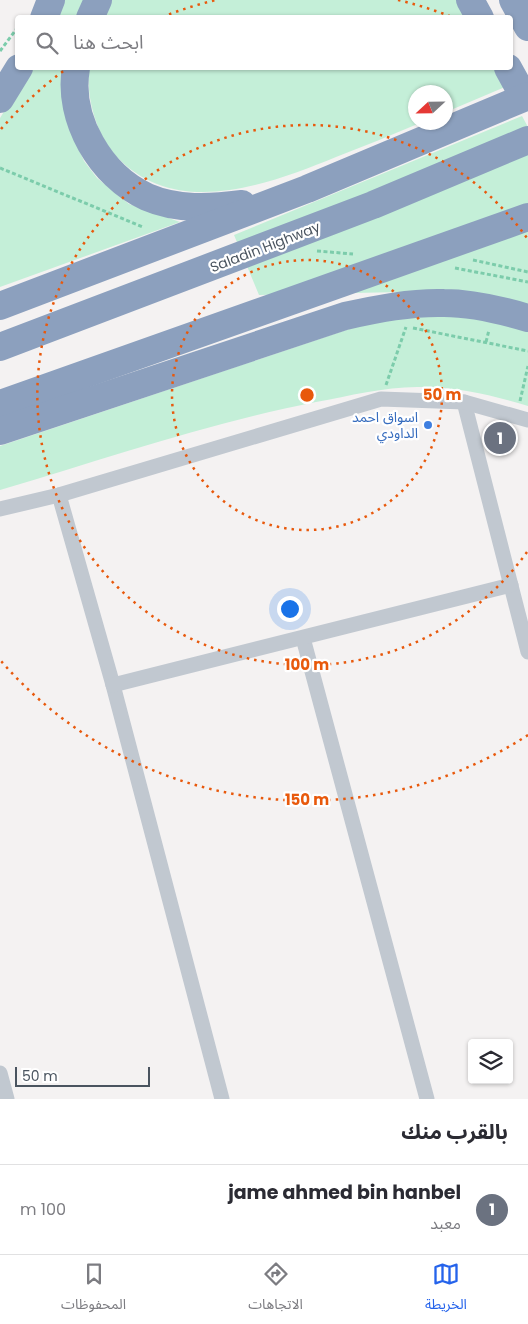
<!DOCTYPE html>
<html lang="ar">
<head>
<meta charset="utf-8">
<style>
  :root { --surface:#fff; --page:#f2f2f3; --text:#2b2b33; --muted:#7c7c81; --line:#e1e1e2; --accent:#2563eb }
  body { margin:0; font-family:Poppins,"Noto Sans Arabic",sans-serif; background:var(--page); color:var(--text); direction:rtl }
  .controls { position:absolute; right:15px; bottom:15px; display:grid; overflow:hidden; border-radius:5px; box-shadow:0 1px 4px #0004 }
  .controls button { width:45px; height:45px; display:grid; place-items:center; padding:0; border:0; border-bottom:1px solid var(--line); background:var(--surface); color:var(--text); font:25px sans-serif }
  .compass { position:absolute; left:408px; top:85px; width:45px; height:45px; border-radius:50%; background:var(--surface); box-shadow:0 1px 4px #0004; rotate:248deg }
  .scale { position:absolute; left:15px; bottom:12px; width:135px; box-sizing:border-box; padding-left:5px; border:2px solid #4a545f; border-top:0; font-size:14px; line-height:18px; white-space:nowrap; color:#4a545f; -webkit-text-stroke:4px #fff; paint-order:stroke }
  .you { position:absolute; left:289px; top:608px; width:18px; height:18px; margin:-12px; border:4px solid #fff; border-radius:50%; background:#1a73e8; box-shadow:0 0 0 8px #1a73e833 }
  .badge { display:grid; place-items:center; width:32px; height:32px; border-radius:50%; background:var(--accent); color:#fff; font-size:16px; font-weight:700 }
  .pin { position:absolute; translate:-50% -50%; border:2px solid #fff; box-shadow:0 1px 5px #0006 }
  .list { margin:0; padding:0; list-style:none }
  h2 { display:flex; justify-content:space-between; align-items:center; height:65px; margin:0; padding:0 20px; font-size:21px }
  h2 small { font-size:16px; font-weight:400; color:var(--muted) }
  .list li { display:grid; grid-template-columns:32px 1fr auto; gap:15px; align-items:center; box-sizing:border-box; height:90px; padding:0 20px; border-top:1px solid var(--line) }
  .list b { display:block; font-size:19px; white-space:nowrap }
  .list p { margin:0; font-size:16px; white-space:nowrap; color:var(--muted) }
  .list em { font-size:16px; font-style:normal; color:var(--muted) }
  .icon { flex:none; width:28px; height:28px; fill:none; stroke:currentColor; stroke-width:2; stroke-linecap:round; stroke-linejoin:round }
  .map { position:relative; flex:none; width:528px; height:1099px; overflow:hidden; direction:ltr }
  .search { position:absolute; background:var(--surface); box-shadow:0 1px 4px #0004; left:15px; right:15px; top:15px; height:55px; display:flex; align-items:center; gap:12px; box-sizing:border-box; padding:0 18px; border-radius:5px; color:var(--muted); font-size:19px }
  .sheet { height:155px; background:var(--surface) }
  nav { display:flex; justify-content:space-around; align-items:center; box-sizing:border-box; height:70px; border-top:1px solid var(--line); background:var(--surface); font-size:14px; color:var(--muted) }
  nav a { display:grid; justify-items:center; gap:2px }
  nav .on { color:var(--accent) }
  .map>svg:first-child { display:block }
  .green { fill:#c4efd8 }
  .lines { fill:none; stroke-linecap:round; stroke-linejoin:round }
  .path { stroke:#7cccab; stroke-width:3; stroke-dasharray:4 2.5; stroke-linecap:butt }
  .minor { stroke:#c1c8d0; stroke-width:15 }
  .motorway { stroke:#8ca0be; stroke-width:28 }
  .ring { fill:none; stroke:#e8590c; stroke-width:2.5; stroke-dasharray:2.5 5 }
  .shop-dot { fill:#3f7fe0; stroke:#fff; stroke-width:2 }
  .labels { text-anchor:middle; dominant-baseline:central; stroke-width:4.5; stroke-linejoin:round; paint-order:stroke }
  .street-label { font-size:14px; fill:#4a545f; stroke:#fff }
  .shop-label { font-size:14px; fill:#366cbe; stroke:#fff; text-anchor:end }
  .centre { fill:#e8590c; stroke:#fff; stroke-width:2.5 }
  .ring-label { font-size:15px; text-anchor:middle; font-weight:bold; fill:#e8590c; stroke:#fff; stroke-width:4.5; stroke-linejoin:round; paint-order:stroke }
</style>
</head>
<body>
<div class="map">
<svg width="528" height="1099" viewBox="0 0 528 1099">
  <rect width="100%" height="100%" fill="#f4f2f2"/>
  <!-- green -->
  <g class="green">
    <path d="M 62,0 L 87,0 L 80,17 L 54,18 Z"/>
    <path d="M 109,0 L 458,0 L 467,18 L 101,18 Z"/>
    <path d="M 31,68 L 65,68 L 68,124 L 84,161 L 97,178 L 129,204 L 180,222 L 0,287 L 0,118 Z"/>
    <path d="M 89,68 L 495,68 L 505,87 L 446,112 L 446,92 L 416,92 L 416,122 L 420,123 C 392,135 364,146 336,157 C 267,185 176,220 116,156 C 96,134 86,97 89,68 Z"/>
    <path d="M 522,116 L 528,127 L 528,305 L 401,292 L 259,295 L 234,235 Z"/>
    <path d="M 456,313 L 528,325 L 528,406 C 492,395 455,386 417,387 C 384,387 349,396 316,402 C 209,423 105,459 0,490 L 0,446 L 388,316 Z"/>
  </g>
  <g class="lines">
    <!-- path -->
    <g class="path">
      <path d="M 0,51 L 18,27"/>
      <path d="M 0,168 L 143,227"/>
      <path d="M 317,251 L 353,254"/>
      <path d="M 473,260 L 528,272"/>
      <path d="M 455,268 L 528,282"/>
      <path d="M 413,328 L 528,351"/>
      <path d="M 486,342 L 489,330"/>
      <path d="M 386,385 L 406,327"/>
      <path d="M 520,401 L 528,366"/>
    </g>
    <!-- minor -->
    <g class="minor">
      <path d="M 464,402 L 528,652"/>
      <path d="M 59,495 L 113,685 L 222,1099"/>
      <path d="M 0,509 L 59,495 L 381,399 L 464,402 L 528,420"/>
      <path d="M 303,638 L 427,1099"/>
      <path d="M 113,685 L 511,585"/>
      <path d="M 0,1073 L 7,1099"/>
    </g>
    <!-- motorway -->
    <g class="motorway">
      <path d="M 470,0 L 480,18"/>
      <path d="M 513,0 L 528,27"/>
      <path d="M 44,18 L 51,0"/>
      <path d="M 90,18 L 98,0"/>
      <path d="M 76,68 C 67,119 101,176 147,197 C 177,210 210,208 242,204"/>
      <path d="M 508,68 L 519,88"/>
      <path d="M 0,99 L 19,68"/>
      <path d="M 0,306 L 307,189 L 528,96"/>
      <path d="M 0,347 L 373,205 L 528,140"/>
      <path d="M 0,404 L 528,217"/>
      <path d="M 0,431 L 345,316 C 377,309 411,302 444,303 C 472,303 501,310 528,318"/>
    </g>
  </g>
  <!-- distance rings -->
  <g class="ring">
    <circle cx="307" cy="395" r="135"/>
    <path d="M527 552A270 270 0 1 1 527 238"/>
    <path d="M528 735A405 405 0 0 1 1 661M1 129A405 405 0 0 1 66 69M162 17A405 405 0 0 1 216 0M398 0A405 405 0 0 1 452 17"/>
  </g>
  <!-- markers -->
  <circle class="shop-dot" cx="428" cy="425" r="5"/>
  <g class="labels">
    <!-- street labels -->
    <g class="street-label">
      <text transform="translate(265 247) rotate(-21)">Saladin Highway</text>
    </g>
    <!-- shop labels -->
    <g class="shop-label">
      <text x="418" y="417">اسواق احمد<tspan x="418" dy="16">الداودي</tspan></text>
    </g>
  </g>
  <circle cx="307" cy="395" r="8" class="centre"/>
  <g class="ring-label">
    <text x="442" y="400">50 m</text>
    <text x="307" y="670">100 m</text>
    <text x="307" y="805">150 m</text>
  </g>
</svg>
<div class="controls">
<button><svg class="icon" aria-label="layers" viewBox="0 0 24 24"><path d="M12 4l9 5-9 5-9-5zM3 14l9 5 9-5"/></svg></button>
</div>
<svg class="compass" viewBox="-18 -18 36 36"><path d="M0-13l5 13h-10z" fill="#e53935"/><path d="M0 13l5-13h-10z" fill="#7c7c81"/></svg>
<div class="scale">50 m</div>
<div class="you"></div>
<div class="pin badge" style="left:500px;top:438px;background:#6b7280">1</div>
<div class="search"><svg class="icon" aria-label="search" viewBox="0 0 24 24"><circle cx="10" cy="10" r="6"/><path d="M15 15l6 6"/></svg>ابحث هنا</div>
</div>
<section class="sheet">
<h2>بالقرب منك<small></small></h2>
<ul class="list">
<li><span class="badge" style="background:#6b7280">1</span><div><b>jame ahmed bin hanbel</b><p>معبد</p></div><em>100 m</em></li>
</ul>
</section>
<nav>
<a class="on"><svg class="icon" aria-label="map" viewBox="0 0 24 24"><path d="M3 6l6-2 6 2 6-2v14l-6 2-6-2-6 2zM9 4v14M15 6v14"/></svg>الخريطة</a>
<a><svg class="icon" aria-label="directions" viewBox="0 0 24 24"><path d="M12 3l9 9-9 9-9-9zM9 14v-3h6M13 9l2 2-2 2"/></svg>الاتجاهات</a>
<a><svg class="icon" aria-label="saved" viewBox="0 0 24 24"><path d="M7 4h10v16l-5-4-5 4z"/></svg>المحفوظات</a>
</nav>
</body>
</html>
